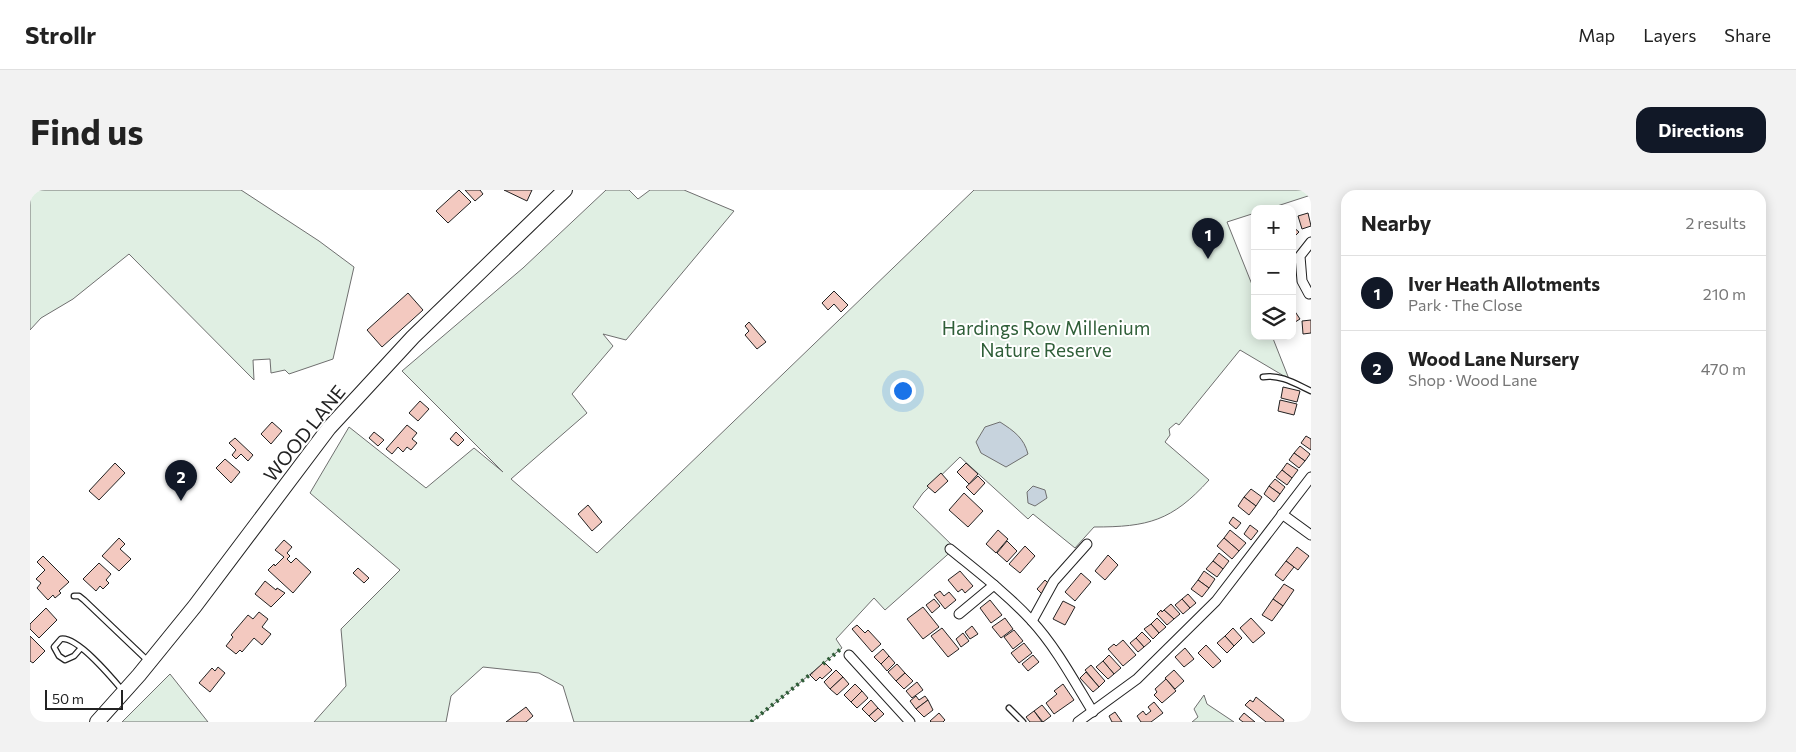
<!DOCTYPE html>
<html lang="en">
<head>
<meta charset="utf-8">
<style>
  :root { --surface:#fff; --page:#f2f2f2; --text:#222; --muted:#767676; --line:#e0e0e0; --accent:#111827 }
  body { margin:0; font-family:Commissioner,sans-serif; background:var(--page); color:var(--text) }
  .controls { position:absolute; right:15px; top:15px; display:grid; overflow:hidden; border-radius:10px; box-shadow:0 2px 12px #0003 }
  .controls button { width:45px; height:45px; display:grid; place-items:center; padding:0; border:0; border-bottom:1px solid var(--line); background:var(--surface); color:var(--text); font:25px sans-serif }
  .scale { position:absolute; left:15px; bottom:12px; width:78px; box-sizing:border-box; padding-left:5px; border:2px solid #222; border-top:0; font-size:14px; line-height:18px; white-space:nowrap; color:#222; -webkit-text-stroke:4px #fff; paint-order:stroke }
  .you { position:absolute; left:872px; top:200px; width:18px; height:18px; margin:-12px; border:4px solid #fff; border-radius:50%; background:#1a73e8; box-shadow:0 0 0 8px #1a73e833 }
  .badge { display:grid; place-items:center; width:32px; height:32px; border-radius:50%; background:var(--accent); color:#fff; font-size:16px; font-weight:700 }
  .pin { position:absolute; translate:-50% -41px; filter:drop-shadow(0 1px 2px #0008) }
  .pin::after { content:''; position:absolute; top:26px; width:18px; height:15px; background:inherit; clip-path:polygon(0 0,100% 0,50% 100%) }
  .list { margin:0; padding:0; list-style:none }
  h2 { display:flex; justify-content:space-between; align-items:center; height:65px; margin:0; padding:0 20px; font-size:21px }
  h2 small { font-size:16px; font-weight:400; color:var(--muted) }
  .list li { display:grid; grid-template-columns:32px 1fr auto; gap:15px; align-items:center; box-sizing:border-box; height:75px; padding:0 20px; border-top:1px solid var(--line) }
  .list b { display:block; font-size:19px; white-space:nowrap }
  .list p { margin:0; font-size:16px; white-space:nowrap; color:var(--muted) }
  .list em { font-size:16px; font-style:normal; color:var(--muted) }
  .icon { flex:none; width:28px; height:28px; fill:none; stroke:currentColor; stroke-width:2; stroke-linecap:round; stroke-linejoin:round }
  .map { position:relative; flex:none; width:1281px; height:532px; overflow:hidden; border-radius:15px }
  header { display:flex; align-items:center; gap:30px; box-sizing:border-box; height:70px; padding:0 25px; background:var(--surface); border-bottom:1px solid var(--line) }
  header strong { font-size:24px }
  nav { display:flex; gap:28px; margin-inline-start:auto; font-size:18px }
  .intro { display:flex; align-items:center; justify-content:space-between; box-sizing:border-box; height:120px; padding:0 30px }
  h1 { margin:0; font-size:35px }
  .button { padding:12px 22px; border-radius:15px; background:var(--accent); color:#fff; font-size:18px; font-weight:700 }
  main { display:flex; gap:30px; padding:0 30px }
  aside { flex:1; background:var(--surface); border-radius:15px; box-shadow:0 2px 12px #0003 }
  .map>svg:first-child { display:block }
  .green { fill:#e0efe3; stroke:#6f6f6f }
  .water { fill:#c7d3dd; stroke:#6f6f6f }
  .building { fill:#f3c9c0; stroke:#222 }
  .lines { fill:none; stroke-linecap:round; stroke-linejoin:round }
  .lane-casing { stroke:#222; stroke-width:7 }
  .street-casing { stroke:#222; stroke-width:11 }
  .secondary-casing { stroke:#222; stroke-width:16 }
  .lane { stroke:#fff; stroke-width:4.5 }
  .street { stroke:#fff; stroke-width:9 }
  .secondary { stroke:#fff; stroke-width:14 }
  .hedge { stroke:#2f5e38; stroke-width:4; stroke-dasharray:2.5 4; stroke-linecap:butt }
  .labels { text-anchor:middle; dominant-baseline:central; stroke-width:4; stroke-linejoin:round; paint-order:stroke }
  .park-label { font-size:19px; fill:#2f5e38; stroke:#fff }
  .street-label { font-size:19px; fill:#222; stroke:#fff }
</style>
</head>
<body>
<header>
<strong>Strollr</strong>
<nav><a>Map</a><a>Layers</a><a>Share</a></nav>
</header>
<div class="intro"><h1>Find us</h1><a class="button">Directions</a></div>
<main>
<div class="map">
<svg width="1281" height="532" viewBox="0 0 1281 532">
  <rect width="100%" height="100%" fill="#fff"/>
  <!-- green -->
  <g class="green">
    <path d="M 0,0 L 211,0 L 289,51 L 324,77 L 303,169 L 259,184 L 255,180 L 241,183 L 240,169 L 223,170 L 224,190 L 99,64 L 43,109 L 11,128 L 0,140 Z"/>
    <path d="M 576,0 L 599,0 L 608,9 L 620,0 L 654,0 L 704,21 L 596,150 L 573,144 L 583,156 L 542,204 L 557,223 L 481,289 L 567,363 L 944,0 L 1281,0 L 1281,5 L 1238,19 L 1225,19 L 1225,23 L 1197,32 L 1225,102 L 1225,146 L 1242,146 L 1259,189 L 1210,160 L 1149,235 L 1146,233 L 1139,239 L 1140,245 L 1135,252 L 1179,290 C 1142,331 1118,337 1064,337 L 1045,358 L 1003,324 L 998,329 L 930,267 L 893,303 L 883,317 L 925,358 L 855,420 L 844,408 L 806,449 L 812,458 L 722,532 L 544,532 L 533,496 L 509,483 L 453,477 L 421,506 L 416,532 L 284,532 L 316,496 L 311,439 L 370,380 L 280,303 L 319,237 L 396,298 L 444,258 L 473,282 L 372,181 L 493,78 Z"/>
    <path d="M 140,484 L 178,532 L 92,532 Z"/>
    <path d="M 1174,505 L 1177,514 L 1204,532 L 1162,532 L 1168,527 L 1164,519 Z"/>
  </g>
  <!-- water -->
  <g class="water">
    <path d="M 970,232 C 984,241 994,248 998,264 L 976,277 L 951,263 L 946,252 L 955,237 Z"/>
    <path d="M 1003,296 L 1015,300 L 1017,308 L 1005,316 L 998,313 L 997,302 Z"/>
  </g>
  <!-- building -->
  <g class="building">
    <path d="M 429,0 L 441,12 L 418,33 L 406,21 Z"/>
    <path d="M 435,0 L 450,0 L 453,4 L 445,11 Z"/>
    <path d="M 474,0 L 502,0 L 497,11 Z"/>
    <path d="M 1278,23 L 1281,36 L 1272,39 L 1268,26 Z"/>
    <path d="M 1262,36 L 1269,42 L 1262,49 Z"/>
    <path d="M 804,101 L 818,115 L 811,122 L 804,114 L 798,120 L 792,113 Z"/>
    <path d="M 378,103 L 393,120 L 352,157 L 337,140 Z"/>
    <path d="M 1264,120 L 1270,129 L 1262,134 L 1262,122 Z"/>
    <path d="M 1281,130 L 1281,143 L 1273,144 L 1272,131 Z"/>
    <path d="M 719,132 L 736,152 L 727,159 L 715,145 L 719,141 L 715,136 Z"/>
    <path d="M 1253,197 L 1270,201 L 1267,212 L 1251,208 Z"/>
    <path d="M 1250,210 L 1267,214 L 1264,225 L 1248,221 Z"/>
    <path d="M 390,211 L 399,219 L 388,231 L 379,223 Z"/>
    <path d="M 242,232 L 252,241 L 241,254 L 231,244 Z"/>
    <path d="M 377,235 L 387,243 L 382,249 L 387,253 L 381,260 L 377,257 L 373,262 L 368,257 L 362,264 L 356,259 Z"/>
    <path d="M 344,242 L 354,250 L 348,256 L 339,248 Z"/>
    <path d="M 426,242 L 434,250 L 428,256 L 420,249 Z"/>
    <path d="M 1276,246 L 1281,249 L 1281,260 L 1271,253 Z"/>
    <path d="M 205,248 L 223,265 L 218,271 L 211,264 L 206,269 L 202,265 L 206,260 L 199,253 Z"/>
    <path d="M 1270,256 L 1280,264 L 1275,271 L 1264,263 Z"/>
    <path d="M 1264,263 L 1275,271 L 1269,278 L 1259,270 Z"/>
    <path d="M 195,269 L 210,282 L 201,293 L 186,278 Z"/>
    <path d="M 85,273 L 95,283 L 69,310 L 59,301 Z"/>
    <path d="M 936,273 L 948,284 L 939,294 L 927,282 Z"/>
    <path d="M 1257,273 L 1268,280 L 1262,288 L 1252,280 Z"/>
    <path d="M 1252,280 L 1262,288 L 1257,295 L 1246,287 Z"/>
    <path d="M 911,283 L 918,291 L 905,303 L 897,296 Z"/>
    <path d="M 948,286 L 955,293 L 944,305 L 936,297 Z"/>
    <path d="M 1245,289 L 1255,297 L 1250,304 L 1239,296 Z"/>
    <path d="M 1239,296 L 1250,304 L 1244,312 L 1234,304 Z"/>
    <path d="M 1221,299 L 1232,307 L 1226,316 L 1214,307 Z"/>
    <path d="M 934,303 L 953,321 L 938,337 L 919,320 Z"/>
    <path d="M 1214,307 L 1226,316 L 1219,325 L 1208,316 Z"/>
    <path d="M 558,315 L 572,332 L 562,341 L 548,324 Z"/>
    <path d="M 1203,327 L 1211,333 L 1206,339 L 1199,333 Z"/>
    <path d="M 1220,335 L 1228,341 L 1221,350 L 1214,344 Z"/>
    <path d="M 968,340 L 978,349 L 966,363 L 956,354 Z"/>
    <path d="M 1200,340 L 1216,353 L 1209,361 L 1194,348 Z"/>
    <path d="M 89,348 L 95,354 L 90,359 L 101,369 L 89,381 L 72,366 Z"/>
    <path d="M 1194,348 L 1209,361 L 1202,369 L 1187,356 Z"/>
    <path d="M 254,350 L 262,357 L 257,363 L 260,366 L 257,369 L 261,373 L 266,368 L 281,382 L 263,403 L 238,380 L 244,374 L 245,376 L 254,367 L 245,360 Z"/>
    <path d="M 977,351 L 987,361 L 977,372 L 967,363 Z"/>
    <path d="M 995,356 L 1005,366 L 990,383 L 979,374 Z"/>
    <path d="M 1267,357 L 1279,366 L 1268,380 L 1256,371 Z"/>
    <path d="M 1189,363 L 1199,371 L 1193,379 L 1183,371 Z"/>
    <path d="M 1078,365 L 1088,375 L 1075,390 L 1065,381 Z"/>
    <path d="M 13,366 L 39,392 L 29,401 L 31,403 L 25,408 L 23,405 L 18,410 L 7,398 L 11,393 L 6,389 L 15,380 L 7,372 Z"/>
    <path d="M 1183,371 L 1193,379 L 1187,387 L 1176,379 Z"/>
    <path d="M 1256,371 L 1264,377 L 1253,391 L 1245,385 Z"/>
    <path d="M 69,373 L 81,384 L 76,390 L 79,393 L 73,399 L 70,396 L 66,401 L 53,389 Z"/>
    <path d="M 328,378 L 339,388 L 334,393 L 323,383 Z"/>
    <path d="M 930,381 L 943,396 L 935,403 L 932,399 L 928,402 L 918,390 Z"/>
    <path d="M 1174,381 L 1185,389 L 1179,398 L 1168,390 Z"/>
    <path d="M 1051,383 L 1061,392 L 1045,411 L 1035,402 Z"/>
    <path d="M 1015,390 L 1020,395 L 1012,404 L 1007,399 Z"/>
    <path d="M 1168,390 L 1179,398 L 1172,407 L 1161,399 Z"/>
    <path d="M 235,391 L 246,400 L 247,398 L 255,403 L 241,417 L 225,404 Z"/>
    <path d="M 1254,394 L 1264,400 L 1253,416 L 1243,409 Z"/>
    <path d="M 910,401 L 914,406 L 919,402 L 926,410 L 915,419 L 904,405 Z"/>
    <path d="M 1158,404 L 1166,413 L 1160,418 L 1152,409 Z"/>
    <path d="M 904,409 L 910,416 L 902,423 L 896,415 Z"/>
    <path d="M 1152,409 L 1160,418 L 1153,424 L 1145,415 Z"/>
    <path d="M 1243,409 L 1253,416 L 1242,431 L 1232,425 Z"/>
    <path d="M 960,410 L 972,425 L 961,433 L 950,418 Z"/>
    <path d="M 1033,411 L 1045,417 L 1035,435 L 1023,429 Z"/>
    <path d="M 1141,414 L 1150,424 L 1144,429 L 1134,420 Z"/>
    <path d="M 893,417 L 909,437 L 893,449 L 877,429 Z"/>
    <path d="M 16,418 L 27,430 L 9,448 L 0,439 L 0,434 Z"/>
    <path d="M 1131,420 L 1132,422 L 1134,420 L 1144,429 L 1137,435 L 1127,424 Z"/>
    <path d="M 229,422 L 238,429 L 232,437 L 241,444 L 232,455 L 224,448 L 212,462 L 210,460 L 206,464 L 196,456 L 203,447 L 201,445 L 218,425 L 223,429 Z"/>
    <path d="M 975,428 L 983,439 L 971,448 L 962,437 Z"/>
    <path d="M 1127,428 L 1136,437 L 1129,443 L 1121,434 Z"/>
    <path d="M 1221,428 L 1235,443 L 1223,453 L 1210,438 Z"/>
    <path d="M 1121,434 L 1129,443 L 1123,449 L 1114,439 Z"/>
    <path d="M 827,435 L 835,443 L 838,440 L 851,454 L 842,462 L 822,439 Z"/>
    <path d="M 942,436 L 948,444 L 940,449 L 935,442 Z"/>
    <path d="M 912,438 L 929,459 L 918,467 L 901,446 Z"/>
    <path d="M 1203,438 L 1212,448 L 1204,456 L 1195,446 Z"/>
    <path d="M 984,440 L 993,451 L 983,459 L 974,447 Z"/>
    <path d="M 1112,442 L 1121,451 L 1114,457 L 1106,448 Z"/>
    <path d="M 933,443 L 939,451 L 931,457 L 926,449 Z"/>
    <path d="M 0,446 L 15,461 L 3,473 L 0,471 Z"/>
    <path d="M 1195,446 L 1204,456 L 1197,463 L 1187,453 Z"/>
    <path d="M 1106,448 L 1114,457 L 1108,462 L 1100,453 Z"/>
    <path d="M 1093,450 L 1106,465 L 1093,476 L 1078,459 L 1084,454 L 1086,456 Z"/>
    <path d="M 994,453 L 1002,463 L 989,473 L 981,463 Z"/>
    <path d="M 1176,455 L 1191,471 L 1183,478 L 1168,463 Z"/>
    <path d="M 1155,458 L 1164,469 L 1154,477 L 1145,467 Z"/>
    <path d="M 853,459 L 859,466 L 851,474 L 844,467 Z"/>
    <path d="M 1003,465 L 1009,472 L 998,481 L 992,474 Z"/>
    <path d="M 1079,465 L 1091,478 L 1084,484 L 1073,471 Z"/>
    <path d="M 859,466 L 865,473 L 857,481 L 851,474 Z"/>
    <path d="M 1073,471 L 1084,484 L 1078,489 L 1066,477 Z"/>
    <path d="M 794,472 L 802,480 L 792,489 L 790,487 L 786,491 L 780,485 Z"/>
    <path d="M 867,474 L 875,483 L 866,491 L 858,482 Z"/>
    <path d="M 1061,475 L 1075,491 L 1069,497 L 1055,480 Z"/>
    <path d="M 188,477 L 195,483 L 180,502 L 169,493 L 182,478 L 185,481 Z"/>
    <path d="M 806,480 L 813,487 L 800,499 L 794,492 Z"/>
    <path d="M 1144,480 L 1154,491 L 1145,499 L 1135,488 Z"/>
    <path d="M 1056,482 L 1069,497 L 1063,502 L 1050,488 Z"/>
    <path d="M 875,483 L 883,491 L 874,499 L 866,491 Z"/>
    <path d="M 813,487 L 819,494 L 807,505 L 800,499 Z"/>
    <path d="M 1136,489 L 1146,501 L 1132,513 L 1124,505 L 1127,502 L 1125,499 Z"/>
    <path d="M 887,492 L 893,500 L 882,508 L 876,501 Z"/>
    <path d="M 825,494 L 832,501 L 821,512 L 814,505 Z"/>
    <path d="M 1033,494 L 1044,510 L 1024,524 L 1016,513 L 1027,504 L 1024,501 Z"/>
    <path d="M 832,501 L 838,508 L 827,518 L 821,512 Z"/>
    <path d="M 886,506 L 889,510 L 895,506 L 898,510 L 886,519 L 880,511 Z"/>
    <path d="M 1226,507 L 1254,530 L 1253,532 L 1236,532 L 1215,515 L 1220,510 L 1223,512 Z"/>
    <path d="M 841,510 L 848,518 L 839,526 L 832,519 Z"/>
    <path d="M 898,510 L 903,520 L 894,527 L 886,519 Z"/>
    <path d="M 1124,512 L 1133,523 L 1121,532 L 1111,532 L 1107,526 L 1113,521 L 1116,525 L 1121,521 L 1118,517 Z"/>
    <path d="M 1012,515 L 1021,526 L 1013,532 L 1004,521 Z"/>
    <path d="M 496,517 L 503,526 L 496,532 L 476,532 Z"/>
    <path d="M 848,518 L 854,524 L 845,532 L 839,526 Z"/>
    <path d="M 1004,521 L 1012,532 L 1000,532 L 996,527 Z"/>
    <path d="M 1085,522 L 1092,532 L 1082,532 L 1079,526 Z"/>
    <path d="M 909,523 L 915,530 L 913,532 L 901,532 L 900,531 Z"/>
    <path d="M 1214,523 L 1225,532 L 1213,532 L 1209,529 Z"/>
  </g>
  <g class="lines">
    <!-- lane casing -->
    <g class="lane-casing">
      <g id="lane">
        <path d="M 1233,187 C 1250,184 1266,194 1281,201"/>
        <path d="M 44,406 L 49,406 L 54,410 L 118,471"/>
        <path d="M 51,458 L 44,466 L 35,470 L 29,466 L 24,457 L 31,449 C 47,446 82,488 93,501"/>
        <path d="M 979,518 L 993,532"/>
      </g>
    </g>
    <!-- street casing -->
    <g class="street-casing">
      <g id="street">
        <path d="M 1279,104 L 1272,91 L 1270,66 L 1281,52"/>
        <path d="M 1252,324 L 1281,345"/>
        <path d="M 920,359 C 948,382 977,404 1001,430 C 1026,457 1044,491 1063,522"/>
        <path d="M 929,424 L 964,395"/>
        <path d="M 1002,431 L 1024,391 L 1057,354"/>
        <path d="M 819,465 L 880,532"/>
        <path d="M 1048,532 L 1107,489 L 1186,411 L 1281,287"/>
      </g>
    </g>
    <!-- secondary casing -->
    <g class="secondary-casing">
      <path id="secondary" d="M 67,532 L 109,485 L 165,416 L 299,238 L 383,147 L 535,0"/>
    </g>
    <!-- lane -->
    <use href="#lane" class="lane"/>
    <!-- street -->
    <use href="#street" class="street"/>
    <!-- secondary -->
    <use href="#secondary" class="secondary"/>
    <!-- hedge -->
    <g class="hedge">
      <path d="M 793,474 L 812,458"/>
      <path d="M 721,532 L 782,483"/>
    </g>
  </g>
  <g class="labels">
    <!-- park labels -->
    <g class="park-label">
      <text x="1016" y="137">Hardings Row Millenium<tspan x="1016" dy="22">Nature Reserve</tspan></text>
    </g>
    <!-- street labels -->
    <g class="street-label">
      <text transform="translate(274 243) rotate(-51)">WOOD LANE</text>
    </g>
  </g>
</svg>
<div class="controls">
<button>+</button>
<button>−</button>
<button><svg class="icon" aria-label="layers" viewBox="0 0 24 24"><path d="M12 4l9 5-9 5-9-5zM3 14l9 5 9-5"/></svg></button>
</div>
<div class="scale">50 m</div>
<div class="you"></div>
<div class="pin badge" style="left:1178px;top:69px">1</div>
<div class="pin badge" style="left:151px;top:311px">2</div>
</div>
<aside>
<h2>Nearby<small>2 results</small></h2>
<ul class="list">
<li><span class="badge">1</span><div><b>Iver Heath Allotments</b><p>Park · The Close</p></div><em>210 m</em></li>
<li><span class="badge">2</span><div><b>Wood Lane Nursery</b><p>Shop · Wood Lane</p></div><em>470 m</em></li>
</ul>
</aside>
</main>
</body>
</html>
